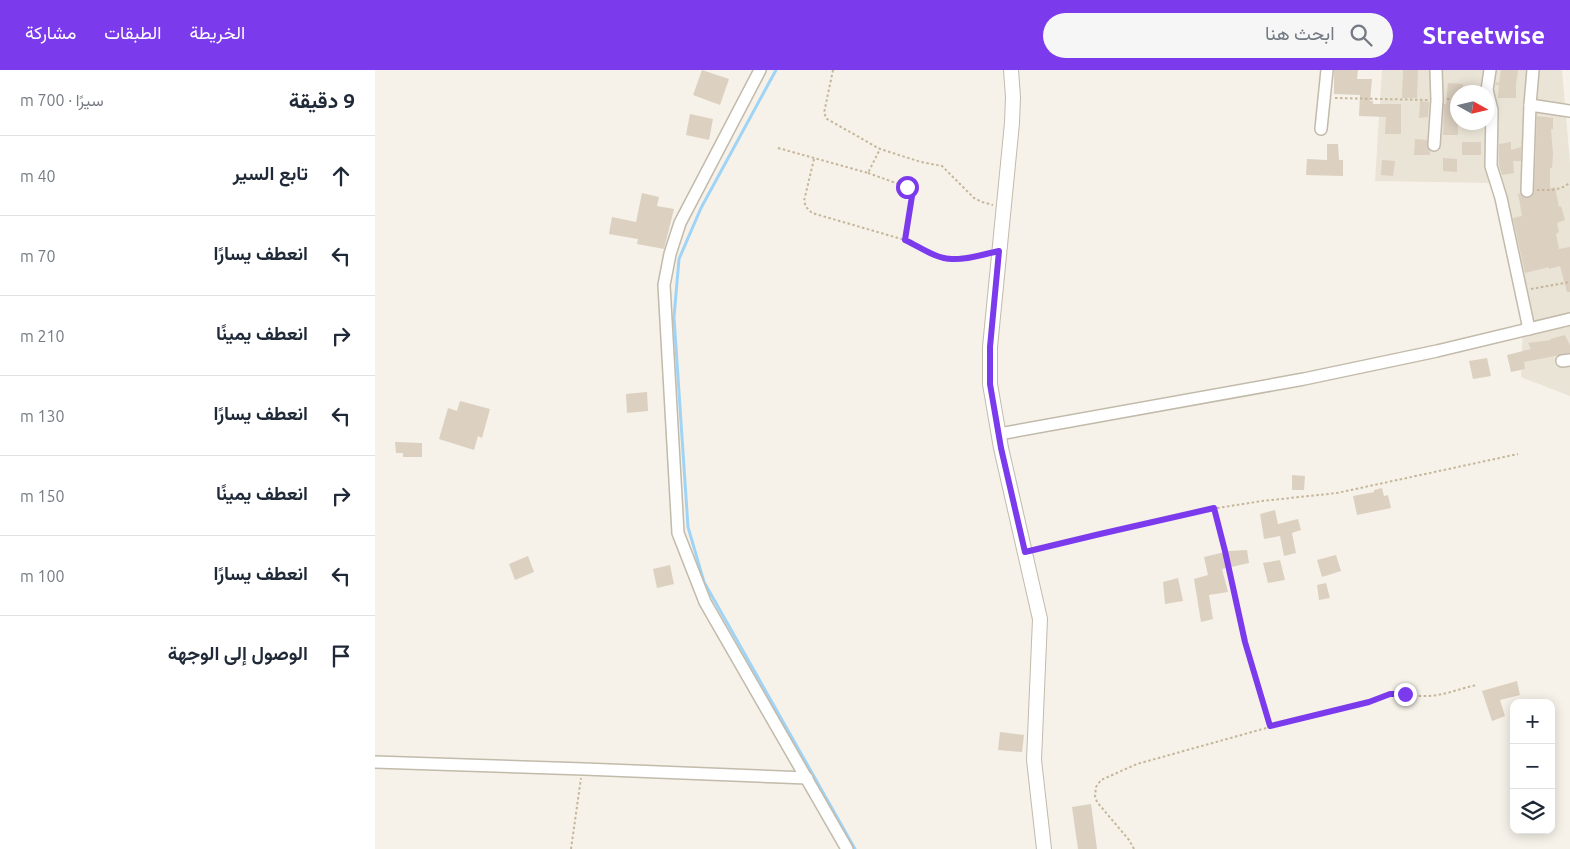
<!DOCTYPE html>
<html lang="ar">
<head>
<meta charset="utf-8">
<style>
  :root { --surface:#fff; --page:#f6f6f7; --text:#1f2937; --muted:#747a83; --line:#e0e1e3; --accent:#7c3aed }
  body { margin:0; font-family:Ubuntu,Vazirmatn,sans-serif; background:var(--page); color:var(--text); direction:rtl }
  .controls { position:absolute; right:15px; bottom:15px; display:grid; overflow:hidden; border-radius:10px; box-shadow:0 2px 12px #0003 }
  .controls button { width:45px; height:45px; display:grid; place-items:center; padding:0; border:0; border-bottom:1px solid var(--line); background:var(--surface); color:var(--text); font:25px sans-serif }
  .compass { position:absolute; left:1075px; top:15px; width:45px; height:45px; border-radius:50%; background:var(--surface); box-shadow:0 2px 12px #0003; rotate:98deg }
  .stop { position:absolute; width:15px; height:15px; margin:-11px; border:4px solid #7c3aed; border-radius:50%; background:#fff }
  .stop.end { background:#7c3aed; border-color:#fff; box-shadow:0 1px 5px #0008 }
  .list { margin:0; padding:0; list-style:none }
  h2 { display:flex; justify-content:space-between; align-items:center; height:65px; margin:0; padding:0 20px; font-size:21px }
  h2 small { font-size:16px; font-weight:400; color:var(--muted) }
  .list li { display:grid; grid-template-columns:32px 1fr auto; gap:15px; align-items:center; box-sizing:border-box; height:80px; padding:0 20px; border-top:1px solid var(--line) }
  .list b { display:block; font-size:19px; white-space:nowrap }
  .list em { font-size:16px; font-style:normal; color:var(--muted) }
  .icon { flex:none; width:28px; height:28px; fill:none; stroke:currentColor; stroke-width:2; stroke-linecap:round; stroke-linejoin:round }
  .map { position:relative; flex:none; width:1195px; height:779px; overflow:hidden; direction:ltr }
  header { display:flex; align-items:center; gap:30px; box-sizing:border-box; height:70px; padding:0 25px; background:var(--accent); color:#fff }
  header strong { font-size:24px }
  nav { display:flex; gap:28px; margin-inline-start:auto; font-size:18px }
  .search { width:350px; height:45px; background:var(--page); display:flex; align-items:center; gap:12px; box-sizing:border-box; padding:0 18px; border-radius:28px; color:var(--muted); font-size:19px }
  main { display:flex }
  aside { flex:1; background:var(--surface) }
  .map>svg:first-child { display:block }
  .residential { fill:#eae4d6; fill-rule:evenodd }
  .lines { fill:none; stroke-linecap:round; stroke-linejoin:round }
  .stream { stroke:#a0d4f7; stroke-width:3 }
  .building { fill:#dcd0c0 }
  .minor-casing { stroke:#c2baaa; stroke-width:14 }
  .tertiary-casing { stroke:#c2baaa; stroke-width:16 }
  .path { stroke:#c5b69a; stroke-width:2; stroke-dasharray:2.5 2.5; stroke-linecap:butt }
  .minor { stroke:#fff; stroke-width:11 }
  .tertiary { stroke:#fff; stroke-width:14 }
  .route { stroke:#7c3aed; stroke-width:6 }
</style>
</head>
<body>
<header>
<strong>Streetwise</strong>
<div class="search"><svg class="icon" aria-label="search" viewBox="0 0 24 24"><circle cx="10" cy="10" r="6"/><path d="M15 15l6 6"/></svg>ابحث هنا</div>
<nav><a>الخريطة</a><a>الطبقات</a><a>مشاركة</a></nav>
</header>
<main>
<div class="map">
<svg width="1195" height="779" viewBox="0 0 1195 779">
  <rect width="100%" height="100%" fill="#f6f2e9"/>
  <!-- residential -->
  <path class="residential" d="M 1007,0 L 1187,0 L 1195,93 L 1195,326 L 1146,307 L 1148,257 L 1118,113 L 1000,111 ZM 1082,22 L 1112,22 L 1112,52 L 1082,52 Z"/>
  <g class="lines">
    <!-- stream -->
    <path class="stream" d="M 401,0 L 326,138 L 304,189 L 299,247 L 313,457 L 329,512 L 480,779"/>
  </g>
  <!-- building -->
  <g class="building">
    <path d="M 327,0 L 354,9 L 345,35 L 318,25 Z"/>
    <path d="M 959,0 L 983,0 L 982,9 L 997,9 L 995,31 L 998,31 L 998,34 L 1026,34 L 1026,64 L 1010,64 L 1011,47 L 984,46 L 985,25 L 959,24 Z"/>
    <path d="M 1028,0 L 1043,0 L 1042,28 L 1027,28 Z"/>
    <path d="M 1126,0 L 1143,0 L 1141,15 L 1141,28 L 1123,28 L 1124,15 L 1120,15 L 1121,12 L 1124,13 Z"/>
    <path d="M 1073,13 L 1088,14 L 1087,22 L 1082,22 L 1083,65 L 1068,65 L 1069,34 L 1071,34 Z"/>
    <path d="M 1045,31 L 1054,32 L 1053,47 L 1044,48 Z"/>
    <path d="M 315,44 L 338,49 L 334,70 L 311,65 Z"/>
    <path d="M 1162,46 L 1178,48 L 1178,59 L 1176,59 L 1178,84 L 1177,98 L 1175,98 L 1175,118 L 1180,117 L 1184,137 L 1186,136 L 1190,150 L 1182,153 L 1184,162 L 1181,164 L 1184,179 L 1195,177 L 1195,222 L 1192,222 L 1185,196 L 1174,199 L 1174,197 L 1150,203 L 1138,148 L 1147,146 L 1143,123 L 1152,128 L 1156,127 L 1159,122 Z"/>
    <path d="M 1040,69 L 1052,70 L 1052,75 L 1055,81 L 1055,85 L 1039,85 Z"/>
    <rect x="1087" y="72" width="19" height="13"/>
    <path d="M 1136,72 L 1136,80 L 1146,77 L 1146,91 L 1138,91 L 1139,103 L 1127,105 L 1124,95 L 1124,74 Z"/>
    <path d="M 952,74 L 963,74 L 964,90 L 968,90 L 968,106 L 931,105 L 932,89 L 952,90 Z"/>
    <path d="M 1068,88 L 1082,89 L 1082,102 L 1068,101 Z"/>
    <path d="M 1007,90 L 1020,91 L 1018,106 L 1006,105 Z"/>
    <path d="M 267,123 L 284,127 L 282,136 L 299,139 L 289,179 L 262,174 L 263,169 L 234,164 L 237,147 L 261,152 Z"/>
    <path d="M 1190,265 L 1195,275 L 1195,283 L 1149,292 L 1150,299 L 1136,302 L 1132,285 L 1156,279 L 1153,273 L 1176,270 L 1175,269 Z"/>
    <path d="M 1112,288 L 1116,306 L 1098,309 L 1094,291 Z"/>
    <path d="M 272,322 L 273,341 L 252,343 L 251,324 Z"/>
    <path d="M 85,331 L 115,339 L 107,368 L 103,366 L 99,380 L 64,369 L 73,338 L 82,341 Z"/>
    <path d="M 20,372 L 47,373 L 47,387 L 28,387 L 28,383 L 21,383 Z"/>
    <path d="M 917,405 L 930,406 L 929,420 L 917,420 Z"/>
    <path d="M 1007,418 L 1009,426 L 1013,425 L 1016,438 L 982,445 L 978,426 L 999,422 L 999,420 Z"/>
    <path d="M 900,440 L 903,454 L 923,449 L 926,460 L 917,463 L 921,483 L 909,486 L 905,466 L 889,469 L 885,444 Z"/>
    <path d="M 872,480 L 874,493 L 847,499 L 853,522 L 834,525 L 838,549 L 826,552 L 819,509 L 833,505 L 829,487 L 854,481 Z"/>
    <path d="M 961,485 L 966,501 L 947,507 L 942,490 Z"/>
    <path d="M 153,486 L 159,502 L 140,510 L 134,494 Z"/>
    <path d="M 905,490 L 910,510 L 893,513 L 888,493 Z"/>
    <path d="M 295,495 L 299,514 L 282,518 L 278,499 Z"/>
    <path d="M 803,508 L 808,531 L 790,534 L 788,512 Z"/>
    <path d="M 951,513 L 955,528 L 944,530 L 942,515 Z"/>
    <path d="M 1142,611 L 1145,625 L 1125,630 L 1130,646 L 1117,651 L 1107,621 Z"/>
    <path d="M 625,662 L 649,665 L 647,682 L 623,680 Z"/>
    <path d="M 716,734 L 722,779 L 703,779 L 697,737 Z"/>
  </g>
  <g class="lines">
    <!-- minor casing -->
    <g class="minor-casing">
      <g id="minor">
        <path d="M 385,0 L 305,153 L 295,184 L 289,215 L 303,463 L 330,532 L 472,779"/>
        <path d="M 1115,0 L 1112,20 L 1117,40 L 1116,96 L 1126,128 L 1154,259"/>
        <path d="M 1155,35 L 1195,41"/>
        <path d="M 946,59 L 952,0"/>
        <path d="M 1059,75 L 1062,30 L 1061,0"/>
        <path d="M 1152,121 L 1155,35 L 1158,0"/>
        <path d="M 1187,291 L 1195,290"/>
        <path d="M 624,364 L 929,309 L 1062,281 L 1195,249"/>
        <path d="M 0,692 L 209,699 L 432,708"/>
      </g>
    </g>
    <!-- tertiary casing -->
    <g class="tertiary-casing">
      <path id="tertiary" d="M 636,0 L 638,27 L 637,53 L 615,277 L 615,314 L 626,378 L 665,549 L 659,690 L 669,779"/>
    </g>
    <!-- path -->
    <g class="path">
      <path d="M 458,0 L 449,43 L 452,49 L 505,79 L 546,92 L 567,96 L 599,128 L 607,132 L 618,135"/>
      <path d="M 960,28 L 1053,30"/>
      <path d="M 1072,29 L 1082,29"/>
      <path d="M 403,78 L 493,103 L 505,79"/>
      <path d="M 439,89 L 429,131 L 431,137 L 437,143 L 530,170 L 570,188 L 578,189 L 614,183"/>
      <path d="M 493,103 L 532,117 L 536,120 L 537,126 L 530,170"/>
      <path d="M 1162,120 C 1173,120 1187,121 1195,112"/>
      <path d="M 1156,219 L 1195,212"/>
      <path d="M 839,439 L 850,481 L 870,572 L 895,656"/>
      <path d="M 662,480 L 817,442 L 887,431 L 962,423 L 1143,384"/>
      <path d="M 196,779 L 206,708"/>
      <path d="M 759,779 L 754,770 L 722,732 L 720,726 L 721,717 L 726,710 L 762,694 L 895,657 L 994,632 C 1014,618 1030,627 1052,626 C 1068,626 1086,618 1102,615"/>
    </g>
    <!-- minor -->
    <use href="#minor" class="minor"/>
    <!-- tertiary -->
    <use href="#tertiary" class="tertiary"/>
  </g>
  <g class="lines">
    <!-- route -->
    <path class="route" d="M 532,117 L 536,120 L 537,126 L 530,170 C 545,177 561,189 577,189 C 592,190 609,184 624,181 L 615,277 L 615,314 L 626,378 L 650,482 L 725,464 L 839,438 L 850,481 L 870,572 L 895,656 L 994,632 L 1015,624 L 1030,624"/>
  </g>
</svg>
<div class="controls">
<button>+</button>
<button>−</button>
<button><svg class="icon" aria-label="layers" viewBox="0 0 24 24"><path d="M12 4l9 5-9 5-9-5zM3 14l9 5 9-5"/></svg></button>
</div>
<svg class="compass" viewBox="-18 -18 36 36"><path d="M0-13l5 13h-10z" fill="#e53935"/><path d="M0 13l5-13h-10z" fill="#747a83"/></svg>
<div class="stop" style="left:532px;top:117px"></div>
<div class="stop end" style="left:1030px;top:624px"></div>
</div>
<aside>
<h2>9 دقيقة<small>سيرًا · 700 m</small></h2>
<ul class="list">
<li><svg class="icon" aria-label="ahead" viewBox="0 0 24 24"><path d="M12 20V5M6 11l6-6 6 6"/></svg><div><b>تابع السير</b></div><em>40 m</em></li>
<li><svg class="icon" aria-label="left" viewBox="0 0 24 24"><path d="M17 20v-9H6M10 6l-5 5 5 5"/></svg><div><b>انعطف يسارًا</b></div><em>70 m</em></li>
<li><svg class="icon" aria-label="right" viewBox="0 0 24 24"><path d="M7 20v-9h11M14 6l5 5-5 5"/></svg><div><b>انعطف يمينًا</b></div><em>210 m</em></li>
<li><svg class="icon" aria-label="left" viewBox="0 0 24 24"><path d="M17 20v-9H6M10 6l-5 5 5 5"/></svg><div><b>انعطف يسارًا</b></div><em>130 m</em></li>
<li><svg class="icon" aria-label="right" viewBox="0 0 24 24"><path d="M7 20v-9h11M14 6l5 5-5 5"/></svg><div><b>انعطف يمينًا</b></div><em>150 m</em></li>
<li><svg class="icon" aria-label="left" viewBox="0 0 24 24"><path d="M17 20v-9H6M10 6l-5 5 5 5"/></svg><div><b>انعطف يسارًا</b></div><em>100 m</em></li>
<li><svg class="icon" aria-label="arrive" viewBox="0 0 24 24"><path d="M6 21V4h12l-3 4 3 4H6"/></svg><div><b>الوصول إلى الوجهة</b></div></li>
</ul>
</aside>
</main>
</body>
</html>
